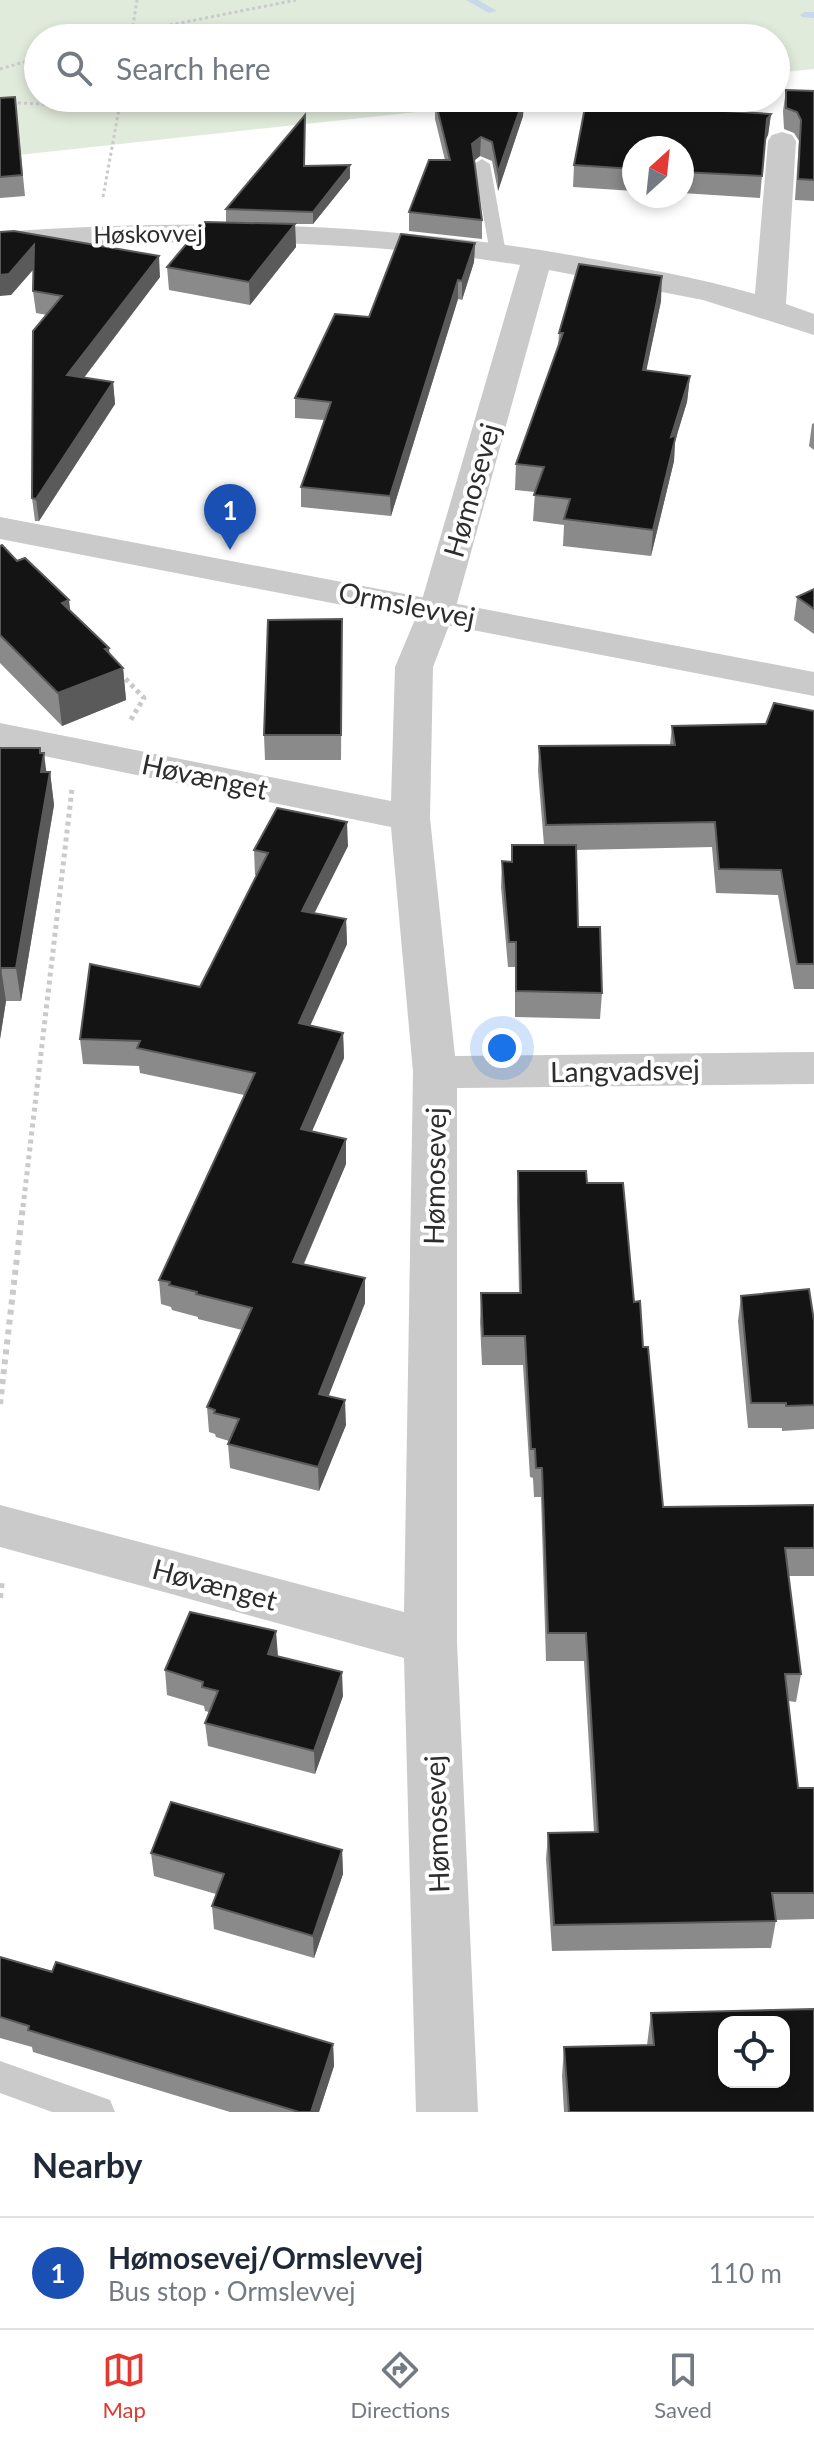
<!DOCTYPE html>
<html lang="en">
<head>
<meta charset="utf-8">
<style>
  :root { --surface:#fff; --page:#f6f6f7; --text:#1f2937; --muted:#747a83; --line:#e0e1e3; --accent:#e33930 }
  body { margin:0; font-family:Lato,sans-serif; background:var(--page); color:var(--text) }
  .controls { position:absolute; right:24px; bottom:24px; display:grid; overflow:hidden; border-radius:16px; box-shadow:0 4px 12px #0003 }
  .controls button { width:72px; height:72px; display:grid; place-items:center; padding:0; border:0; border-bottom:2px solid var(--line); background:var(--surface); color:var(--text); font:40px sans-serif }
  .compass { position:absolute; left:622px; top:136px; width:72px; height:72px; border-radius:50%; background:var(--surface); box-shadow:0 4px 12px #0003; rotate:27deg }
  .you { position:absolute; left:502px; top:1048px; width:28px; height:28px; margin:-20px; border:6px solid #fff; border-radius:50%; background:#1a73e8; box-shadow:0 0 0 12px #1a73e833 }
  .badge { display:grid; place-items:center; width:52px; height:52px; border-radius:50%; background:var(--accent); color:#fff; font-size:26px; font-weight:700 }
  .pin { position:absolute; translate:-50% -66px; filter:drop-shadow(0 2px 4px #0008) }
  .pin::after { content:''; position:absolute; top:42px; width:28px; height:24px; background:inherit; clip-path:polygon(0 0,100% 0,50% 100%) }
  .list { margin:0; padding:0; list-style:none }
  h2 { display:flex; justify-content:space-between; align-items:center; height:104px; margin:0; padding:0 32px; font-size:34px }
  h2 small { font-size:26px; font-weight:400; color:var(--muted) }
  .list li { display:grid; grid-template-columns:52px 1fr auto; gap:24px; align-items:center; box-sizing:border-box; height:112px; padding:0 32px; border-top:2px solid var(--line) }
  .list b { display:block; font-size:30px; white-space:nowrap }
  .list p { margin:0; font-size:26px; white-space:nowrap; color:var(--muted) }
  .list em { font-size:26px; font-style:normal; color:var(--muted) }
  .icon { flex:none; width:44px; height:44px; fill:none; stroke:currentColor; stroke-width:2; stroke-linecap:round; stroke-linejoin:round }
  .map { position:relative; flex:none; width:814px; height:2112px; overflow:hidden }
  .search { position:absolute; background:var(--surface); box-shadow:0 4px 12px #0003; left:24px; right:24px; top:24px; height:88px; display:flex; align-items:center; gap:20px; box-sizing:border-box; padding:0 28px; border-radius:44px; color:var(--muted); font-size:30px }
  .sheet { height:216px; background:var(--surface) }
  nav { display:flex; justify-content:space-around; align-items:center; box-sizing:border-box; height:112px; border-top:2px solid var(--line); background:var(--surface); font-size:22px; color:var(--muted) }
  nav a { display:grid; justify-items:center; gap:4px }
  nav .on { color:var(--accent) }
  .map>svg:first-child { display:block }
  .green { fill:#e1ebdb }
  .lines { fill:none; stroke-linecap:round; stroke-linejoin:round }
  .stream { fill:#c7d8eb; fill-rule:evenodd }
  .path-far2 { stroke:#cacaca; stroke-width:3; stroke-dasharray:3 3; stroke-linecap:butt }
  .path-far1 { stroke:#cacaca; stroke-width:5; stroke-dasharray:4 4; stroke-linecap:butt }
  .path { stroke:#cacaca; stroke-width:6; stroke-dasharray:5 5; stroke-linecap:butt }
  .service { fill:#cacaca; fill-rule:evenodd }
  .minor { fill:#cacaca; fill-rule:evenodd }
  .tertiary { fill:#cacaca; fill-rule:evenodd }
  .wall { fill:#8a8a8a }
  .shaded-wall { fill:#5a5a5a }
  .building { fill:#141414; stroke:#5a5a5a; stroke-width:2; fill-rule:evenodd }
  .labels { text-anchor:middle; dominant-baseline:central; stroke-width:8; stroke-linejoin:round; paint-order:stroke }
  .far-street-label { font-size:24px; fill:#2d2d2d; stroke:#fff }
  .street-label { font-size:28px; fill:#2d2d2d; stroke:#fff }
</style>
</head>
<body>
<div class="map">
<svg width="814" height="2112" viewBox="0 0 814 2112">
  <rect width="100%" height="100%" fill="#fff"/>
  <!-- green -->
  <path class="green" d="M 0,0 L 814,0 L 814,69 L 776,73 L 776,38 L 38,38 L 38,98 L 546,98 L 0,157 Z"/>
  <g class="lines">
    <!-- stream -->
    <g class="stream">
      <path d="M 466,0 L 478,0 L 497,11 L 489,13 Z"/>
      <path d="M 805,12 L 814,12 L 814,18 L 802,17 L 800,15 Z"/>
    </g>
    <!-- path-far2 -->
    <g class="path-far2">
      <path d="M 105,38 L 296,0"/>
      <path d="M 131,38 L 137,0"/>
      <path d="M 0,69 L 38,58"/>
      <path d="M 0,102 L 119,108"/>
      <path d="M 103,197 L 121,98"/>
    </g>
    <!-- path-far1 -->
    <g class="path-far1">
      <path d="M 120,673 L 144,698 L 130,721"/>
      <path d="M 23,1207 L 72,789"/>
    </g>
    <!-- path -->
    <g class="path">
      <path d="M 0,1404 L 23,1205"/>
      <path d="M 0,1598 L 2,1579"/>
    </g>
    <!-- service -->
    <g class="service">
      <path d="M 482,159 L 490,164 L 506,253 L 498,258 L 490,253 L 474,164 Z"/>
      <path d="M 0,2061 L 110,2100 L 115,2112 L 52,2112 L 0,2093 Z"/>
    </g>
    <!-- minor -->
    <path class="minor" d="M 782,132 L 792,135 L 796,141 L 786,304 L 814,314 L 814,335 L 703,300 L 549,270 L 455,610 L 433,667 L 430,818 L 455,1056 L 814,1052 L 814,1084 L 457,1088 L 457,1642 L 478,2112 L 416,2112 L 404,1658 L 0,1547 L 0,1505 L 404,1612 L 413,1072 L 391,827 L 0,747 L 0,723 L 391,801 L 395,667 L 419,610 L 520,265 C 347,237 174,238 0,250 L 0,232 C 198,218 380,222 576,256 C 636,267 697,277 755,294 L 768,141 L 772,135 Z"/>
    <!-- tertiary -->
    <path class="tertiary" d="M 0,517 L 814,672 L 814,696 L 0,539 Z"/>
  </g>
  <!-- wall -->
  <g class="wall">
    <path d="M 786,90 L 814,91 L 814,201 L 795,200 L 799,141 L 794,133 L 784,129 L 783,111 Z"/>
    <path d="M 15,97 L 25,196 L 0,198 L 0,98 Z"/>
    <path d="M 524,98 L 523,116 L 498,191 L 492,161 L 480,156 L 474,161 L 482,220 L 482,239 L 409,231 L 409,212 L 445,160 L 435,119 L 435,100 Z"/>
    <path d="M 586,102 L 771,114 L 768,135 L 765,140 L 760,198 L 682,193 L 682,148 L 634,148 L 634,191 L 573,187 L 574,165 Z"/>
    <path d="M 350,165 L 350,178 L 313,224 L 295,224 L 296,247 L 250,305 L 169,290 L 167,267 L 290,224 L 226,222 L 226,209 L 304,166 Z"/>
    <path d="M 0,232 L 160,277 L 84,378 L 113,382 L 115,404 L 39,521 L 35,521 L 32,498 L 47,315 L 36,313 L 33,291 L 34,269 L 11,295 Z"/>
    <path d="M 475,243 L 474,262 L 462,300 L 458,299 L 391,516 L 301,507 L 301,487 L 324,420 L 295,418 L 295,398 L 369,317 Z"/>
    <path d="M 661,301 L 646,370 L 690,376 L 687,402 L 675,441 L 674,461 L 651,556 L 563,546 L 564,525 L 533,521 L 535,492 L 515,490 L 516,464 L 558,347 L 559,333 Z"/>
    <path d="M 814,423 L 814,450 L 809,446 L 812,424 Z"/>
    <path d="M 0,546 L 109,648 L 109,654 L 123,668 L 126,700 L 62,726 L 0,663 Z"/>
    <path d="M 814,589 L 814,634 L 794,620 L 797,597 Z"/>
    <path d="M 342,619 L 341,760 L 265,760 L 264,735 Z"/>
    <path d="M 814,711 L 814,989 L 794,989 L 778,895 L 716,893 L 712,847 L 576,850 L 578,927 L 602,993 L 600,1019 L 515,1017 L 515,967 L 508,967 L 501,887 L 502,861 L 512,862 L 544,845 L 538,771 L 539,746 L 670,745 L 672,726 L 766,724 Z"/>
    <path d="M 0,748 L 41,753 L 46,772 L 50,772 L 54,805 L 21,1001 L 6,1001 L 0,1039 Z"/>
    <path d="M 348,846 L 314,913 L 346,919 L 347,944 L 310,1026 L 343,1033 L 344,1058 L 312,1131 L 346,1164 L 304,1264 L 365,1278 L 365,1303 L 328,1396 L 346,1425 L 319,1491 L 230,1468 L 228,1444 L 229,1441 L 216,1437 L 215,1434 L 209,1432 L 207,1407 L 242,1330 L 198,1319 L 198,1317 L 172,1310 L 171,1307 L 161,1304 L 159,1280 L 244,1095 L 140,1073 L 139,1066 L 83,1064 L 80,1039 L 200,987 L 257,875 L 255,875 L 254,850 Z"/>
    <path d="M 518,1171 L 587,1183 L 634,1302 L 643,1347 L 663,1507 L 814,1505 L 814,1576 L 789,1576 L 801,1674 L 796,1702 L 788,1701 L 798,1788 L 814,1788 L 814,1919 L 776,1920 L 771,1948 L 552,1951 L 546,1859 L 548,1833 L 594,1832 L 584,1661 L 546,1661 L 541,1497 L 534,1497 L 533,1478 L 530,1477 L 523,1365 L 482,1365 L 480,1322 L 481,1293 L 519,1293 L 517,1201 Z"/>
    <path d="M 741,1296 L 814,1321 L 814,1429 L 782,1431 L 782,1428 L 748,1428 L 738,1321 Z"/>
    <path d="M 277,1656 L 343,1696 L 315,1774 L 208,1746 L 205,1723 L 209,1712 L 205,1711 L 204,1706 L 167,1695 L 165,1670 Z"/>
    <path d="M 342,1850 L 343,1874 L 314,1958 L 214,1929 L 212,1906 L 216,1894 L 154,1876 L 151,1853 Z"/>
    <path d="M 0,1957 L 333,2044 L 334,2066 L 319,2112 L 230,2112 L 33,2052 L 32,2047 L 0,2038 Z"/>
    <path d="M 651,2013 L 814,2112 L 564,2112 L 562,2076 L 564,2047 L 647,2045 Z"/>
  </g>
  <!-- shaded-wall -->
  <g class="shaded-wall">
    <path d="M 524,98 L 523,116 L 498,191 L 498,172 Z"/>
    <path d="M 771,114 L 768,135 L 765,141 L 767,119 Z"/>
    <path d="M 481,137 L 480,156 L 471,163 L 472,144 Z"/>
    <path d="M 350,165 L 350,178 L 313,224 L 313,212 Z"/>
    <path d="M 295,224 L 296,247 L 250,305 L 249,282 Z"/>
    <path d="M 475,243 L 474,262 L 462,300 L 462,281 Z"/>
    <path d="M 34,245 L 36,266 L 11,295 L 0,296 L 0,275 Z"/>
    <path d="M 159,256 L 160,277 L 69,397 L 67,375 Z"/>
    <path d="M 662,276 L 661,301 L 641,396 L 643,370 Z"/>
    <path d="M 458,280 L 458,299 L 391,516 L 390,496 Z"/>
    <path d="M 690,376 L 687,402 L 675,441 L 674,461 L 651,556 L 653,530 L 671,437 Z"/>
    <path d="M 113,382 L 115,404 L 39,521 L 36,499 Z"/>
    <path d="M 69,600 L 73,633 L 62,603 Z"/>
    <path d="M 109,648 L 111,672 L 123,668 L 126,700 L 62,726 L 58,693 L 105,649 Z"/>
    <path d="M 40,748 L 42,765 L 44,753 L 48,785 L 50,772 L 54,805 L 21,1001 L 16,968 Z"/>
    <path d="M 347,822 L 348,846 L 303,936 L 302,911 Z"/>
    <path d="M 346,919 L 347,944 L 300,1048 L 299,1023 Z"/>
    <path d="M 1,968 L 6,1001 L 0,1039 L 0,973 Z"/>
    <path d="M 343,1033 L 344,1058 L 302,1154 L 301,1129 Z"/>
    <path d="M 346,1139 L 346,1164 L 294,1286 L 293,1262 Z"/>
    <path d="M 365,1278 L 365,1303 L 320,1418 L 319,1394 Z"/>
    <path d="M 345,1400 L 346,1425 L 319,1491 L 318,1467 Z"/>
    <path d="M 276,1631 L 278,1656 L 268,1654 Z"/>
    <path d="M 342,1672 L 343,1696 L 315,1774 L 314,1751 Z"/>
    <path d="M 342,1850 L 343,1874 L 314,1958 L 313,1936 Z"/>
    <path d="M 333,2044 L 334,2066 L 319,2112 L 311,2112 Z"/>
  </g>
  <!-- building -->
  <g class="building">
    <path d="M 786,90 L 814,91 L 814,180 L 798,179 L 801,120 L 797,112 L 786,108 Z"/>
    <path d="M 15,97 L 22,175 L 0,177 L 0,98 Z"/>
    <path d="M 490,98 L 524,98 L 498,172 L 492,142 L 481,137 L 472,144 L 482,220 L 409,212 L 429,160 L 450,160 L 435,100 Z"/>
    <path d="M 586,102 L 771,114 L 767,119 L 762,176 L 682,172 L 682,148 L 634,148 L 634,169 L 574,165 Z"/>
    <path d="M 305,115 L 304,166 L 350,165 L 313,212 L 226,209 Z"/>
    <path d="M 205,222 L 295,224 L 249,282 L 167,267 Z"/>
    <path d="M 14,231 L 159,256 L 67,375 L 113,382 L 36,499 L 32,498 L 33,331 L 62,296 L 33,291 L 34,245 L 9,274 L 0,275 L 0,232 Z"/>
    <path d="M 401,234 L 475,243 L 462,281 L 458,280 L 390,496 L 301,487 L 331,402 L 295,398 L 335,314 L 369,317 Z"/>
    <path d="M 579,264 L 662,276 L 643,370 L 690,376 L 671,437 L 676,435 L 653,530 L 564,519 L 570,499 L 534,495 L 544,467 L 516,464 L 563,333 L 559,333 Z"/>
    <path d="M 2,545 L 17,561 L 25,558 L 69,600 L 62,603 L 109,648 L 105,649 L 123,668 L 58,693 L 0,635 L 0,546 Z"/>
    <path d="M 814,589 L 814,609 L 797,597 Z"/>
    <path d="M 342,619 L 341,735 L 264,735 L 268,620 Z"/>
    <path d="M 774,703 L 814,711 L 814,964 L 797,964 L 781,870 L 719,869 L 715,822 L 546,825 L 539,746 L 675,745 L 672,726 L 766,724 Z"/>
    <path d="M 0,748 L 40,748 L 40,753 L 44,753 L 41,772 L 50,772 L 16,968 L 1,968 L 0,973 Z"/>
    <path d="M 277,808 L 347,822 L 302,911 L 346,919 L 299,1023 L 343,1033 L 301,1129 L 346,1139 L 293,1262 L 365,1278 L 319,1394 L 345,1400 L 318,1467 L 228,1444 L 239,1419 L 214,1413 L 215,1410 L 207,1407 L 252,1308 L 196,1294 L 197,1292 L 169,1285 L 170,1282 L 159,1280 L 255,1073 L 137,1048 L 140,1041 L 80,1039 L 90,964 L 200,987 L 268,853 L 254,850 Z"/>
    <path d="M 512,845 L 576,845 L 578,927 L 600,927 L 602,993 L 516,991 L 516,942 L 509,942 L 502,861 L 512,862 Z"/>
    <path d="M 518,1171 L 586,1171 L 587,1183 L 623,1183 L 634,1302 L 640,1301 L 643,1347 L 648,1347 L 663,1507 L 814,1505 L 814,1548 L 785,1548 L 801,1674 L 785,1674 L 798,1788 L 814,1788 L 814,1893 L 772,1893 L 776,1921 L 554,1925 L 548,1833 L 598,1832 L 586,1633 L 548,1633 L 542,1468 L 536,1468 L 535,1449 L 531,1449 L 525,1336 L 483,1336 L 481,1293 L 521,1293 Z"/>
    <path d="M 809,1289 L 814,1321 L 814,1405 L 786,1406 L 786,1403 L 751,1403 L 741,1296 Z"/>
    <path d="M 190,1612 L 276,1631 L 268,1654 L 342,1672 L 314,1751 L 205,1723 L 218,1691 L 202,1687 L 203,1682 L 165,1670 Z"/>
    <path d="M 171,1802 L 342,1850 L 313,1936 L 212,1906 L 224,1874 L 151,1853 Z"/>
    <path d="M 0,1957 L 52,1972 L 56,1962 L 333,2044 L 311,2112 L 299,2112 L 28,2030 L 29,2026 L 0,2017 Z"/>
    <path d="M 814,2009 L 814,2112 L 569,2112 L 564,2047 L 654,2045 L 651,2013 ZM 724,2022 L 784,2022 L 784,2082 L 724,2082 Z"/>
  </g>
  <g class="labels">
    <!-- far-street labels -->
    <g class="far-street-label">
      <text transform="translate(148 233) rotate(-1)">Høskovvej</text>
    </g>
    <!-- street labels -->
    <g class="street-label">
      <text transform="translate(471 490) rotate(-74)">Hømosevej</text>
      <text transform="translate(407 604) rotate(11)">Ormslevvej</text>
      <text transform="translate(205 776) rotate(12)">Høvænget</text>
      <text transform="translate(625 1070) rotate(-1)">Langvadsvej</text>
      <text transform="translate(434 1176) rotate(-89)">Hømosevej</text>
      <text transform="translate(215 1584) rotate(15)">Høvænget</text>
      <text transform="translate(436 1824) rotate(-92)">Hømosevej</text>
    </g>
  </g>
</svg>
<div class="controls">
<button><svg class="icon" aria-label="locate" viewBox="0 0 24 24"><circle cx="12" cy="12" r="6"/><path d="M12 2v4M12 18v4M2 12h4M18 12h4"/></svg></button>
</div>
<svg class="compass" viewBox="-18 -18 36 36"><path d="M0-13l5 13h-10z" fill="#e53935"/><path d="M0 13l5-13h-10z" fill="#747a83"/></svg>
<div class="you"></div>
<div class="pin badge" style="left:230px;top:550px;background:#1a4fb4">1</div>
<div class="search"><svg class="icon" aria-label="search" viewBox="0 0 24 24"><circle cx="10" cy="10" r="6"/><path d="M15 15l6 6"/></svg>Search here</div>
</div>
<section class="sheet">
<h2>Nearby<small></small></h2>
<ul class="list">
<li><span class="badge" style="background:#1a4fb4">1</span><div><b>Hømosevej/Ormslevvej</b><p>Bus stop · Ormslevvej</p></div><em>110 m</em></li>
</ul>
</section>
<nav>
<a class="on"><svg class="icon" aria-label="map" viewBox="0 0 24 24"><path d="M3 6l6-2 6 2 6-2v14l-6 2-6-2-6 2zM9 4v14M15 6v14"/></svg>Map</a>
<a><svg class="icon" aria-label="directions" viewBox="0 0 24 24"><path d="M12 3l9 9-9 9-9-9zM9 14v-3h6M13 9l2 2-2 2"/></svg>Directions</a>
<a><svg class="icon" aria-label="saved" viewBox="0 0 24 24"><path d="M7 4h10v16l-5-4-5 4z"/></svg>Saved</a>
</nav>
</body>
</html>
